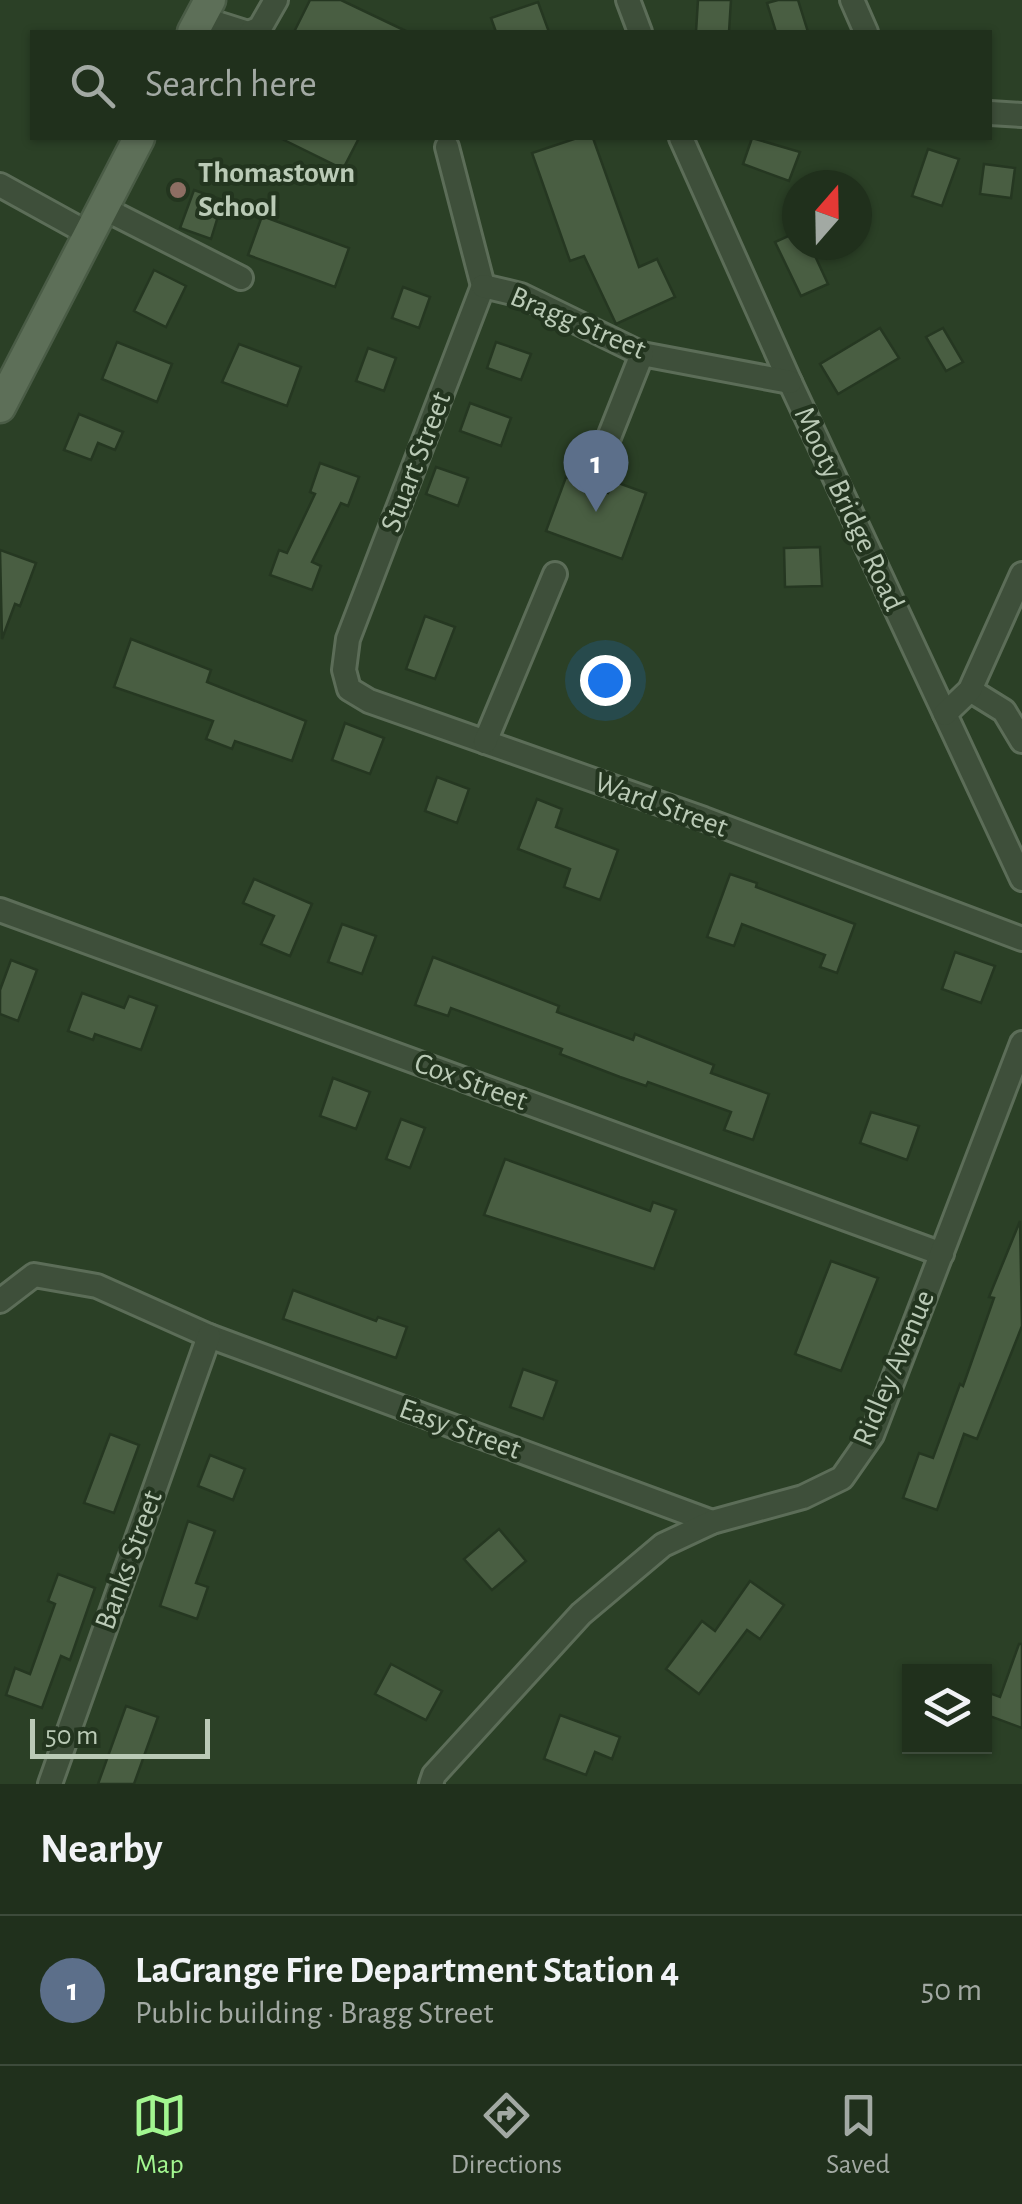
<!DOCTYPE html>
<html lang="en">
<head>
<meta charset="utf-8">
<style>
  :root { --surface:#20301c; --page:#283825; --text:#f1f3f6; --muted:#a2a9a3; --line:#3d4b3b; --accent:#a2f690 }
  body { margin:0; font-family:"Alegreya Sans",sans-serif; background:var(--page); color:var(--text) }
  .controls { position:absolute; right:30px; bottom:30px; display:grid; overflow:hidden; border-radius:0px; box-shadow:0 2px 8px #0004 }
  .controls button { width:90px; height:90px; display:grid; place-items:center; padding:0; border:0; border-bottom:2px solid var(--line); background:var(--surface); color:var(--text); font:50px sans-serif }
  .compass { position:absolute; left:782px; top:170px; width:90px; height:90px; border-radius:50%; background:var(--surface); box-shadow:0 2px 8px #0004; rotate:20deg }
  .scale { position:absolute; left:30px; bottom:25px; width:180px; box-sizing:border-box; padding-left:10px; border:5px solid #bacab6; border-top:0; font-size:28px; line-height:35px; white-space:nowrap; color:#bacab6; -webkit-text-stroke:8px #23351f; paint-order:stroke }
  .you { position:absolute; left:605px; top:680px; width:35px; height:35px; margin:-25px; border:8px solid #fff; border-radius:50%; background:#1a73e8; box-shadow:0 0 0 15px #1a73e833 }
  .badge { display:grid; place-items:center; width:65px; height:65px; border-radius:50%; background:var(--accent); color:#fff; font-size:32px; font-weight:700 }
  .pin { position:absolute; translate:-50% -82px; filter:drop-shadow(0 2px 5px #0008) }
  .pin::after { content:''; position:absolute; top:52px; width:35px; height:30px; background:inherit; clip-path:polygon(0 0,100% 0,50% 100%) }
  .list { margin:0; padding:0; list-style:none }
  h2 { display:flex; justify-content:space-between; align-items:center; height:130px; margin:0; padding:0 40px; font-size:42px }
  h2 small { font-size:32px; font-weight:400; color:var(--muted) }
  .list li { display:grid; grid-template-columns:65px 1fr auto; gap:30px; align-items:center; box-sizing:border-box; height:150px; padding:0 40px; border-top:2px solid var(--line) }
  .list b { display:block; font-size:38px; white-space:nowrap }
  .list p { margin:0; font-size:32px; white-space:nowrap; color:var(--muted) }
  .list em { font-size:32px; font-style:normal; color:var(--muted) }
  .icon { flex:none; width:55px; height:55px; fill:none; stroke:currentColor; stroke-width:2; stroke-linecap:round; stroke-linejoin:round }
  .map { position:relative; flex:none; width:1022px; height:1784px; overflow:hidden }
  .search { position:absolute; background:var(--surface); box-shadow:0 2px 8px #0004; left:30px; right:30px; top:30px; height:110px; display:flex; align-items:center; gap:25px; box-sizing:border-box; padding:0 35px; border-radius:0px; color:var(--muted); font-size:38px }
  .sheet { height:280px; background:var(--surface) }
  nav { display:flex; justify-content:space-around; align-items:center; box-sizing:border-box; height:140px; border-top:2px solid var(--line); background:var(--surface); font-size:28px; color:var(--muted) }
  nav a { display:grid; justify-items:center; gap:5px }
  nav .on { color:var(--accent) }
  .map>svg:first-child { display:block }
  .building { fill:#495e42; stroke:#253721; stroke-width:2.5 }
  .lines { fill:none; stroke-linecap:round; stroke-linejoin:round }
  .minor-casing { stroke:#5c6d58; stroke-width:28 }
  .major-casing { stroke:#4a5c46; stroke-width:35 }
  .minor { stroke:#3e4f3a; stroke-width:22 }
  .major { stroke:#5d6f58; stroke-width:30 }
  .education-dot { fill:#8d6e63; stroke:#23351f; stroke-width:4 }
  .labels { text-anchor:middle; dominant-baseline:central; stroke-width:8; stroke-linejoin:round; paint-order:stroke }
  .poi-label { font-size:30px; font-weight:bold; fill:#bacab6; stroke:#23351f; text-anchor:start }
  .street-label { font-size:30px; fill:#bacab6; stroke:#23351f }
</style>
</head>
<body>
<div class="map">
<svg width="1022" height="1784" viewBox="0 0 1022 1784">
  <rect width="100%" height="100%" fill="#2b4026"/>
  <!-- building -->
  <g class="building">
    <path d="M 310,0 L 341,0 L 408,32 L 294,32 Z"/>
    <path d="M 698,0 L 731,0 L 729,32 L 696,32 Z"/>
    <path d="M 778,0 L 798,0 L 808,32 L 776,32 L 767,3 Z"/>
    <path d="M 538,2 L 549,32 L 496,32 L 491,18 Z"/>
    <path d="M 280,138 L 359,138 L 343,169 Z"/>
    <path d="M 577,138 L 593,138 L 639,267 L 657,259 L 675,297 L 616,324 L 584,256 L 570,261 L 532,153 Z"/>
    <path d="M 752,138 L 800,152 L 789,181 L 743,164 Z"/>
    <path d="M 928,149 L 959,159 L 942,206 L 912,196 Z"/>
    <path d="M 984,164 L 1015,168 L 1011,198 L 980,194 Z"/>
    <path d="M 194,190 L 223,200 L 211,239 L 180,228 Z"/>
    <path d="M 262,216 L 349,248 L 335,287 L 248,255 Z"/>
    <path d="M 797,232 L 797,245 L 810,245 L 828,284 L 801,296 L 775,242 Z"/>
    <path d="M 154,270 L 186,286 L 166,327 L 134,311 Z"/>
    <path d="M 403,287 L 430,297 L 419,328 L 392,318 Z"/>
    <path d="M 880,328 L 899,358 L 838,394 L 820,364 Z"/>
    <path d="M 943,328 L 963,362 L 946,371 L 926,337 Z"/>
    <path d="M 117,342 L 172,364 L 157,402 L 102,379 Z"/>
    <path d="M 496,342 L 531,354 L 521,380 L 487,368 Z"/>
    <path d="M 239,344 L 301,367 L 287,406 L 222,382 Z"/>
    <path d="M 368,348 L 396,358 L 384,391 L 356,381 Z"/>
    <path d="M 470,403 L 511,418 L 501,446 L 460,431 Z"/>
    <path d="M 79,414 L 123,432 L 115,450 L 98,443 L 91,460 L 64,450 Z"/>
    <path d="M 320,463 L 359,477 L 348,506 L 341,503 L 312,562 L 321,566 L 312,590 L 270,575 L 279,550 L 287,553 L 315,494 L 310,492 Z"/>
    <path d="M 436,467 L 468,478 L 458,506 L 426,494 Z"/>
    <path d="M 566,477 L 608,493 L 613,481 L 646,493 L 622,559 L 546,531 Z"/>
    <path d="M 820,547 L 822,586 L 785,587 L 784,548 Z"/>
    <path d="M 0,550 L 36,563 L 20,606 L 15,604 L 2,639 Z"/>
    <path d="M 425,616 L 455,627 L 435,679 L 406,669 Z"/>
    <path d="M 131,639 L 211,670 L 207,682 L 306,721 L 292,761 L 235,741 L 232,749 L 206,739 L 213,721 L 114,687 Z"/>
    <path d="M 345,723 L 384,738 L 370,774 L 332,760 Z"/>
    <path d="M 437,777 L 469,789 L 457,823 L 425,811 Z"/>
    <path d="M 537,799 L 562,809 L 556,827 L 618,850 L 600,900 L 564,887 L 570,869 L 518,849 Z"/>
    <path d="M 730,874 L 757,883 L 756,887 L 855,924 L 837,973 L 820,967 L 825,955 L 742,924 L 734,946 L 707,937 Z"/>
    <path d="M 254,879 L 312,904 L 290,956 L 261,944 L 274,916 L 243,903 Z"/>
    <path d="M 342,924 L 376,936 L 362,974 L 328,962 Z"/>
    <path d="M 955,952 L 995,966 L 981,1003 L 942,989 Z"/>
    <path d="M 433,957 L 559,1006 L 557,1012 L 633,1040 L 635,1034 L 714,1065 L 711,1073 L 769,1094 L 753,1140 L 724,1130 L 731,1112 L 648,1082 L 646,1086 L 620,1077 L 560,1054 L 562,1049 L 451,1008 L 448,1016 L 415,1005 Z"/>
    <path d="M 11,960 L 37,970 L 18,1021 L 0,1014 L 0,990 Z"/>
    <path d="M 82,993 L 124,1008 L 129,996 L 157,1006 L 141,1050 L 95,1034 L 93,1040 L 68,1031 Z"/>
    <path d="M 333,1078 L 370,1092 L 356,1129 L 320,1116 Z"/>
    <path d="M 871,1112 L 919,1126 L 907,1160 L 860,1143 Z"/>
    <path d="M 401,1119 L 425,1128 L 410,1168 L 386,1159 Z"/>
    <path d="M 505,1159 L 650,1211 L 653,1202 L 676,1210 L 654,1269 L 484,1215 Z"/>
    <path d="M 1020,1221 L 1022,1326 L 977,1439 L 964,1434 L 937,1510 L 903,1498 L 919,1453 L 933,1458 L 960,1384 L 963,1386 L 994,1298 L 989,1297 Z"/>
    <path d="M 831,1261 L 878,1278 L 841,1371 L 795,1354 Z"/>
    <path d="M 293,1290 L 376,1321 L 378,1317 L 407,1327 L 396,1358 L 283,1319 Z"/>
    <path d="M 523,1369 L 557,1381 L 543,1419 L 510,1407 Z"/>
    <path d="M 110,1434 L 139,1445 L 114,1513 L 84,1503 Z"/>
    <path d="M 210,1455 L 245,1469 L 233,1500 L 198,1486 Z"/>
    <path d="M 188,1521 L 215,1531 L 196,1583 L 208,1587 L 197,1619 L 160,1606 Z"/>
    <path d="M 499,1529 L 526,1561 L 492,1590 L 464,1559 Z"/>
    <path d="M 58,1574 L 95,1588 L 70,1660 L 61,1656 L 42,1708 L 6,1695 L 15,1668 L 30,1674 L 55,1604 L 48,1601 Z"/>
    <path d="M 750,1581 L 784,1605 L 760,1639 L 747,1630 L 699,1694 L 666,1669 L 702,1621 L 715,1631 Z"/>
    <path d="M 1019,1644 L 1022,1644 L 1022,1728 L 984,1714 L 984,1691 L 1000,1697 Z"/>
    <path d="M 391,1664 L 442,1691 L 426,1720 L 375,1694 Z"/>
    <path d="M 126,1706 L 158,1717 L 134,1784 L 98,1784 Z"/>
    <path d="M 560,1715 L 620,1737 L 612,1759 L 595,1752 L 586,1775 L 544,1759 Z"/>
  </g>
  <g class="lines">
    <!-- minor casing -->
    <g class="minor-casing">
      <g id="minor">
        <path d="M 628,0 L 640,32"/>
        <path d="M 852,0 L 866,32"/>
        <path d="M 201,18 L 245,32"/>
        <path d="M 251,32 L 260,28 L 276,0"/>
        <path d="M 990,113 L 1022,115"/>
        <path d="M 681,138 L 790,382 L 1022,879"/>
        <path d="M 447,147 L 483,286"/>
        <path d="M 0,185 L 89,234"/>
        <path d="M 103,208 L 241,278"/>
        <path d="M 483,286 L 348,639 L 344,670 L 349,689 L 369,701 L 704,819 L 1022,939"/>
        <path d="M 483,286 L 521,295 L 642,354 L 790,382"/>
        <path d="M 598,465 L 642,354"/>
        <path d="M 970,690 L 1004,711 L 1022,741"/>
        <path d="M 945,714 L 970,690 L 1022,574"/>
        <path d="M 485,742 L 555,574"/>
        <path d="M 0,910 L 942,1254"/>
        <path d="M 0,1301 L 34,1275 L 97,1286 L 209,1336 L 712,1522"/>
        <path d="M 50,1784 L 209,1336"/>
        <path d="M 431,1784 L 434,1775 L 581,1614 L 663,1545 L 712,1522 L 803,1497 L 842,1478 L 872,1435 L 1022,1043"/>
      </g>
    </g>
    <!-- major casing -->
    <g class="major-casing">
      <g id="major">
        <path d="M 193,32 L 210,0"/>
        <path d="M 0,407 L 139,138"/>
      </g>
    </g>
    <!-- minor -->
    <use href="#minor" class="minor"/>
    <!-- major -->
    <use href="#major" class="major"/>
  </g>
  <!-- markers -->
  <circle class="education-dot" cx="178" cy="190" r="10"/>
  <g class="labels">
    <!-- poi labels -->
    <g class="poi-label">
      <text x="198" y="173">Thomastown<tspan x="198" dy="34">School</tspan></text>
    </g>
    <!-- street labels -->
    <g class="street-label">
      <text transform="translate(578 323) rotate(23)">Bragg Street</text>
      <text transform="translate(416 462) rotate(-69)">Stuart Street</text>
      <text transform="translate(849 509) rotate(65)">Mooty Bridge Road</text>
      <text transform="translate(661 805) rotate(20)">Ward Street</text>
      <text transform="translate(471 1082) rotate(20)">Cox Street</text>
      <text transform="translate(894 1368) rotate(-67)">Ridley Avenue</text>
      <text transform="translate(460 1429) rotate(20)">Easy Street</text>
      <text transform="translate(129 1560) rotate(-70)">Banks Street</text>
    </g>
  </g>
</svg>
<div class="controls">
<button><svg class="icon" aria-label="layers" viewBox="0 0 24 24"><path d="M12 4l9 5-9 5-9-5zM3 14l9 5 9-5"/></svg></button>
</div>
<svg class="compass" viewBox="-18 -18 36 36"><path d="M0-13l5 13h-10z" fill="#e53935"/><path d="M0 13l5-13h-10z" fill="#a2a9a3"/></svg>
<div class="scale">50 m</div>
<div class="you"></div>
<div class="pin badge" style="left:596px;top:512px;background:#5c6f8a">1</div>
<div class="search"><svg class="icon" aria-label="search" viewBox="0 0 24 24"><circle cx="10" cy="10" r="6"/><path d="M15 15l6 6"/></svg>Search here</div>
</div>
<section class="sheet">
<h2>Nearby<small></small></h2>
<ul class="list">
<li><span class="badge" style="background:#5c6f8a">1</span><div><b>LaGrange Fire Department Station 4</b><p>Public building · Bragg Street</p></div><em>50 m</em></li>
</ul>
</section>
<nav>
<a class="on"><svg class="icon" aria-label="map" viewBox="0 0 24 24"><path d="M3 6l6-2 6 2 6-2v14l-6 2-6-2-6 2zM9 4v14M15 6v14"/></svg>Map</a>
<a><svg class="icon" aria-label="directions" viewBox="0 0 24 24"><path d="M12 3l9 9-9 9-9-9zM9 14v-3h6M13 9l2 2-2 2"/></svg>Directions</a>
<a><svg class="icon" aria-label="saved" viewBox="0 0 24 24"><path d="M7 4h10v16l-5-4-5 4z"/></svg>Saved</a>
</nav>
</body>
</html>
